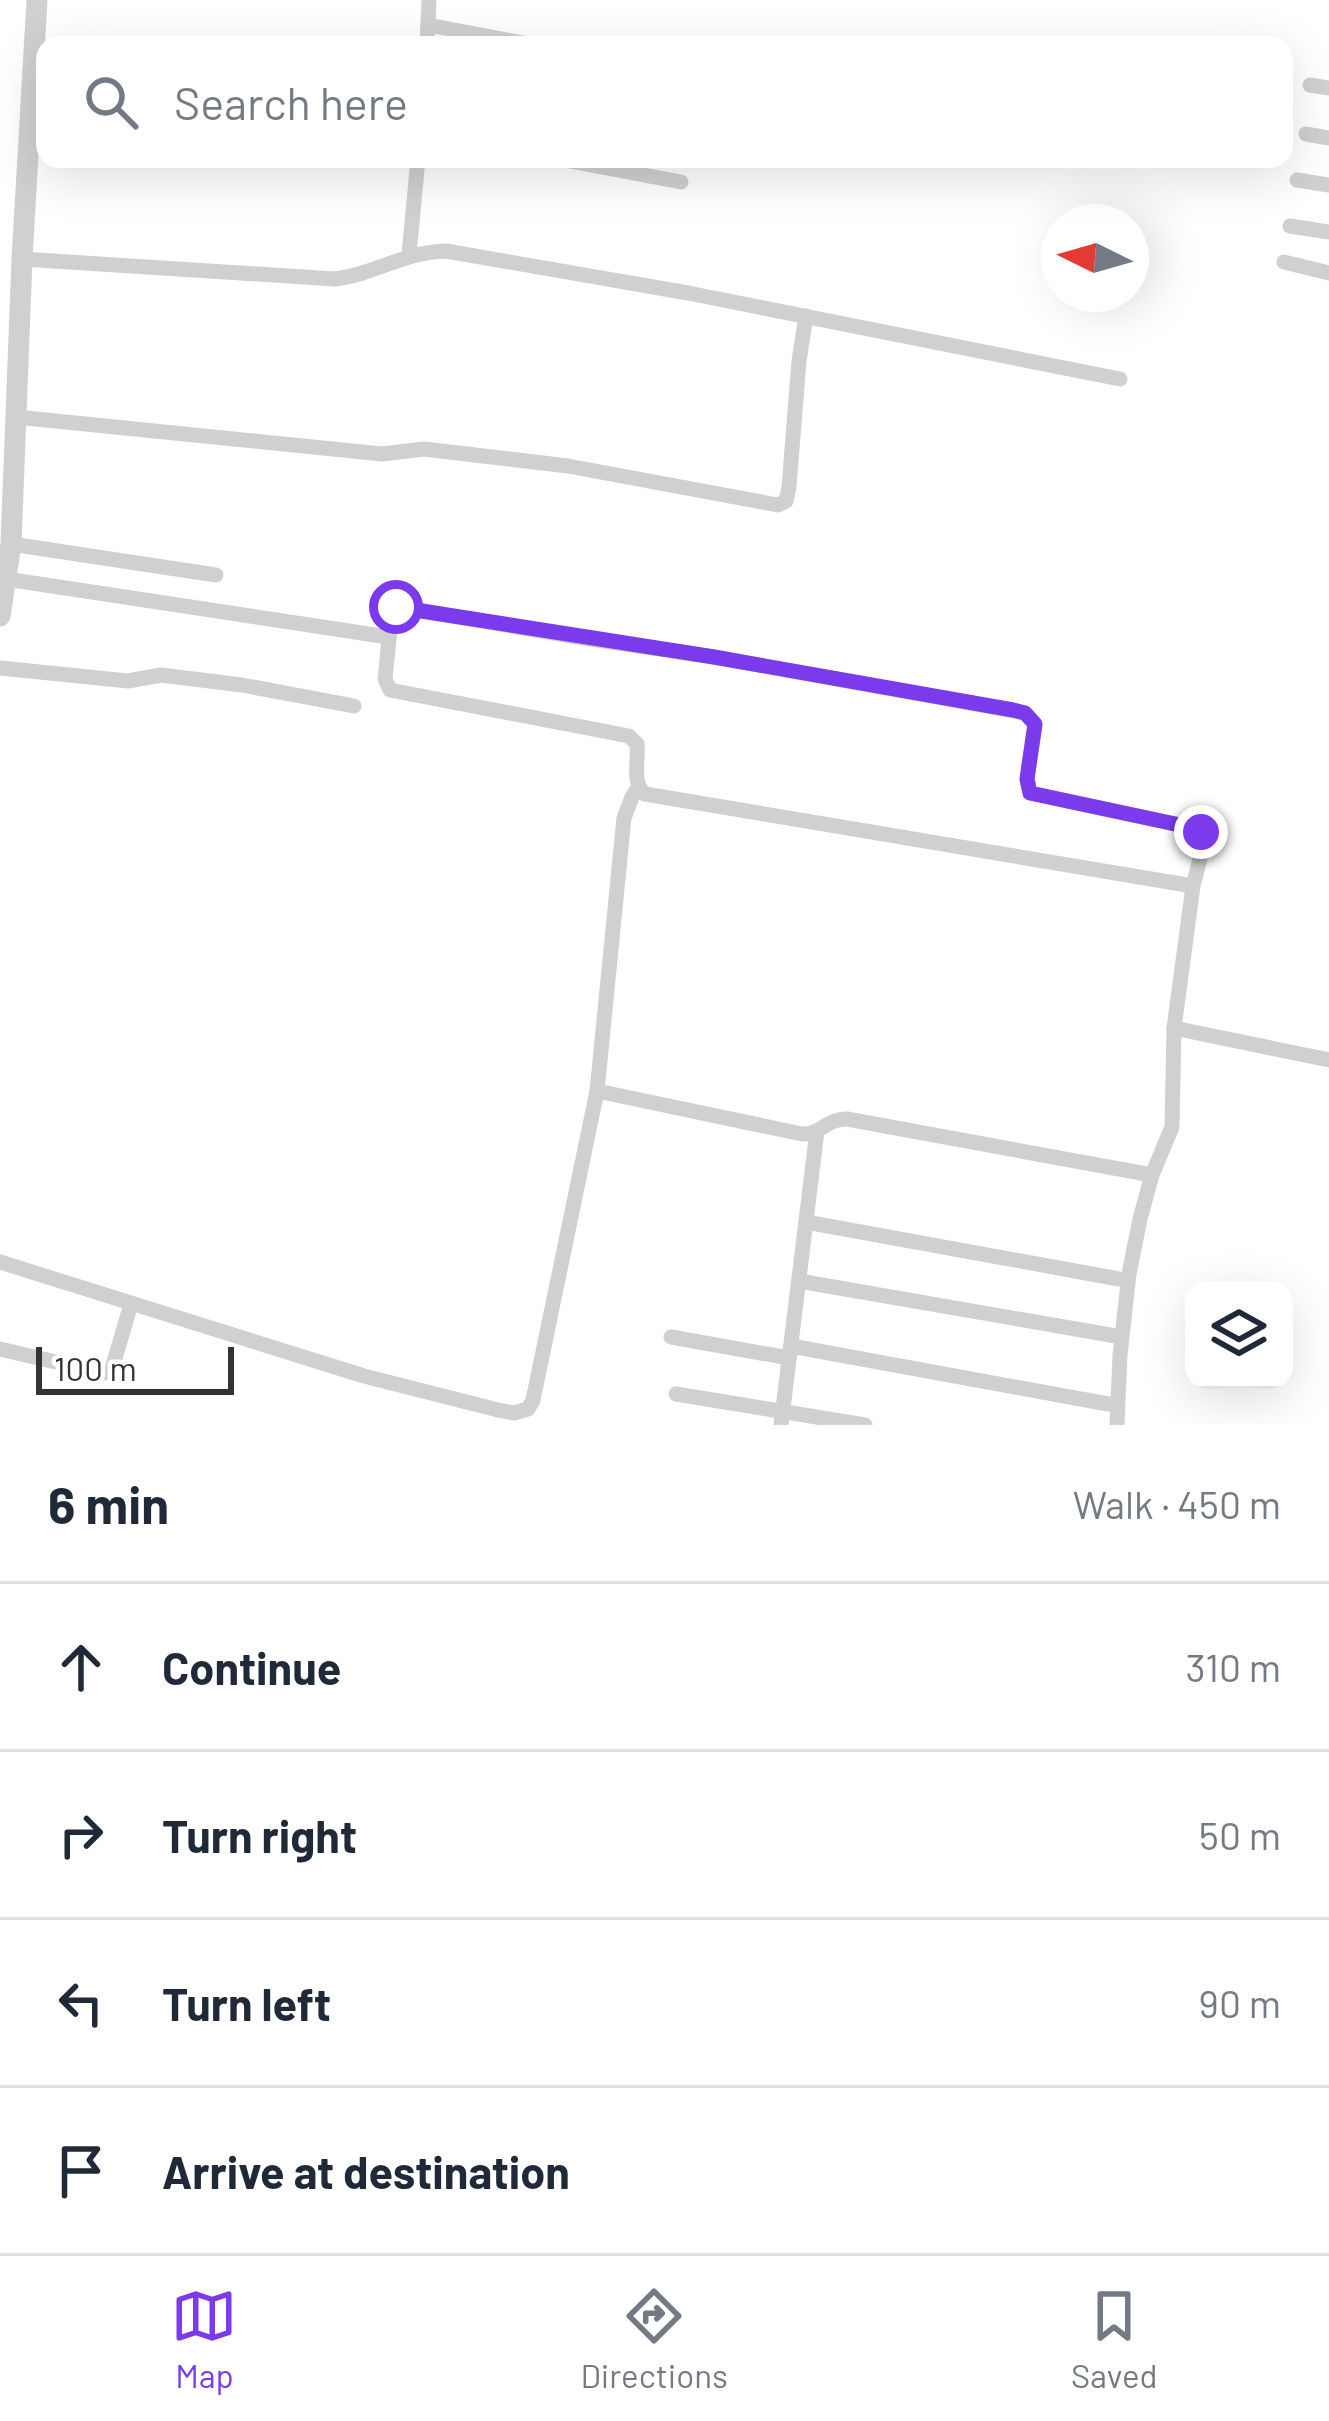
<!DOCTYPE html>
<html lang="en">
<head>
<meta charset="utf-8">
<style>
  :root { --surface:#fff; --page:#f6f6f7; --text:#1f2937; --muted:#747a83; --line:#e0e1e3; --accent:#7c3aed }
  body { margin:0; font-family:Barlow,sans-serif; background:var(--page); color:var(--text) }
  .controls { position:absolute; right:36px; bottom:36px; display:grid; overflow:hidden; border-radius:24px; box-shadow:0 12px 48px #0002 }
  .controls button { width:108px; height:108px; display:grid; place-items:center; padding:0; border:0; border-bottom:3px solid var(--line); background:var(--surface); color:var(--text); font:60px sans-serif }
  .compass { position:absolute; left:1041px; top:204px; width:108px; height:108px; border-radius:50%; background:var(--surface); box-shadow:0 12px 48px #0002; rotate:275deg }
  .scale { position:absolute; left:36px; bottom:30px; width:198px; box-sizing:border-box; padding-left:12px; border:6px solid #333; border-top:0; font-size:33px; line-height:42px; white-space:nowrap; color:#333; -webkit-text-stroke:9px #fff; paint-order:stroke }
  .stop { position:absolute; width:36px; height:36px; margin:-27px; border:9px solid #7c3aed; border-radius:50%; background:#fff }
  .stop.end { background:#7c3aed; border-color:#fff; box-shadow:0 3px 12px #0008 }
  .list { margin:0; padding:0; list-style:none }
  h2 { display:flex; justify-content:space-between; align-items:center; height:156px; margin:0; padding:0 48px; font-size:51px }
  h2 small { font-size:39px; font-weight:400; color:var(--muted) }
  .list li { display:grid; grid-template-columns:78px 1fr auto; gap:36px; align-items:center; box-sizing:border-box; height:168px; padding:0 48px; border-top:3px solid var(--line) }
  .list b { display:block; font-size:45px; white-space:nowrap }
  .list em { font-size:39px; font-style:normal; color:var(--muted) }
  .icon { flex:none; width:66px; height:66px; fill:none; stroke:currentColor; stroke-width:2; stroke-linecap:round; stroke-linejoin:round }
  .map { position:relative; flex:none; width:1329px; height:1425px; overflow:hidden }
  .search { position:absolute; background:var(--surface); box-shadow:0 12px 48px #0002; left:36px; right:36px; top:36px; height:132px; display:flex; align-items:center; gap:30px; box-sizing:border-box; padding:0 42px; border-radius:24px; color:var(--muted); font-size:45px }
  .sheet { height:828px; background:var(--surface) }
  nav { display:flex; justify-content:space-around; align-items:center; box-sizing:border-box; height:168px; border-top:3px solid var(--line); background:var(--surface); font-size:33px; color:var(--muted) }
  nav a { display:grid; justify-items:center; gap:6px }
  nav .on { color:var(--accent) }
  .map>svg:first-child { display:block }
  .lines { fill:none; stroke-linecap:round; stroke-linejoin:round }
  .minor { stroke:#d0d0d0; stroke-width:15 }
  .tertiary { stroke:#d0d0d0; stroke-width:21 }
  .route { stroke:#7c3aed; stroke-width:15 }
</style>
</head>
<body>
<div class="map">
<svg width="1329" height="1425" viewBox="0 0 1329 1425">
  <rect width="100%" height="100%" fill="#fff"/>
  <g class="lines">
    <!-- minor -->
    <g class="minor">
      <path d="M 428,25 L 533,45"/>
      <path d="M 427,45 L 429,0"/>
      <path d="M 1310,85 L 1329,88"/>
      <path d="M 1306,134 L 1329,138"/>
      <path d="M 559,159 L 681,182"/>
      <path d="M 1297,180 L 1329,185"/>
      <path d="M 1290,226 L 1329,232"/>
      <path d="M 409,254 L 418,159"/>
      <path d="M 22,259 L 335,279 C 376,274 403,252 446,251 L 688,293 L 1120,379"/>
      <path d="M 1284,262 L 1329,273"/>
      <path d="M 16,417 L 382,454 L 424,449 L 568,466 L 778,505 L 786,501 L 789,487 L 799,361 L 806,316"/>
      <path d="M 11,544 L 216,575"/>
      <path d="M 6,579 L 388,637"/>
      <path d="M 0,668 L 128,681 L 161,675 L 242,685 L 354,706"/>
      <path d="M 1174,1028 L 1329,1060"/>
      <path d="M 597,1091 L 802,1134 C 820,1135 828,1118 847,1119 L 1152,1175"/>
      <path d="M 806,1222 L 1119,1279"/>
      <path d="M 0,1262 L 364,1376 L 498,1410 L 514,1413 L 528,1409 L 533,1400 L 597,1091 L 624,818 L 632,797 L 638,788"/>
      <path d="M 799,1281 L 1116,1336"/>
      <path d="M 671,1337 L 789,1358"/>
      <path d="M 791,1346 L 1108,1404"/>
      <path d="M 0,1349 L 103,1373 L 111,1372 L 131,1304"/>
      <path d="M 676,1394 L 865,1425"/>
      <path d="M 781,1425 L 817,1131"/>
      <path d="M 1117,1425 L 1120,1355 L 1129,1274 L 1140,1219 L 1152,1175 L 1172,1127 L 1174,1028 L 1193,886 L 1203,847 L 1201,833 L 1194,828 L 1030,793 L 1027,779 L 1035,724 L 1025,713 L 714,657 L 577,637 L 400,607 L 392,610 L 385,679 L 390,690 L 629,736 L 637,744 C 639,760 631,783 645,794 L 1193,886"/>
    </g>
    <!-- tertiary -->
    <path class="tertiary" d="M 0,616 L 11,544 L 22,259 L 37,0"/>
  </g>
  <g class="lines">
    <!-- route -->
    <path class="route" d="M 396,607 L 714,657 L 1013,710 L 1025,713 L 1035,724 L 1027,779 L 1030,793 L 1194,828 L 1201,832"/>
  </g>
</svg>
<div class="controls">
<button><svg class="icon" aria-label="layers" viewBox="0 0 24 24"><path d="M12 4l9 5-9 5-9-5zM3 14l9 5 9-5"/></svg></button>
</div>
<svg class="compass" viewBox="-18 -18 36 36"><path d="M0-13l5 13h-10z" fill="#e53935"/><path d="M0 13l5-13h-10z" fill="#747a83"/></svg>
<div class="scale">100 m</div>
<div class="stop" style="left:396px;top:607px"></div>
<div class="stop end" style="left:1201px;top:832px"></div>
<div class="search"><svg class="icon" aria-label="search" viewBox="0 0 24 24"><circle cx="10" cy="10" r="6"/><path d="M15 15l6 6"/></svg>Search here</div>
</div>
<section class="sheet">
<h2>6 min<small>Walk · 450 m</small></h2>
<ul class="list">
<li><svg class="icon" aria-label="ahead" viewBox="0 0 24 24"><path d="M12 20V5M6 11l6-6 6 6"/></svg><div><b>Continue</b></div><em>310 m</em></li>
<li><svg class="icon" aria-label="right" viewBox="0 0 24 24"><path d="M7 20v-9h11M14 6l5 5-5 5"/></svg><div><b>Turn right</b></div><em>50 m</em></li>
<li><svg class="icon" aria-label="left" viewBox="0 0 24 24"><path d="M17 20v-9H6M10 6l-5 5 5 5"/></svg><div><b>Turn left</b></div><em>90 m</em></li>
<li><svg class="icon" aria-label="arrive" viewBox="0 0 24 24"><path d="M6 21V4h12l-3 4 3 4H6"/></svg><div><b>Arrive at destination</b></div></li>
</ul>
</section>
<nav>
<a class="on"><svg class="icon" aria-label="map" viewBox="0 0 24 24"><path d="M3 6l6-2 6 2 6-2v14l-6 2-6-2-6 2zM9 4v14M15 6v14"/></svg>Map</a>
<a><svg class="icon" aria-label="directions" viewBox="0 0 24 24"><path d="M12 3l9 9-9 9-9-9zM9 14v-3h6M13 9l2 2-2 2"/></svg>Directions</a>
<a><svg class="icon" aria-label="saved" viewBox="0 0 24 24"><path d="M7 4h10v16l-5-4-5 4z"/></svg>Saved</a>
</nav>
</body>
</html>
